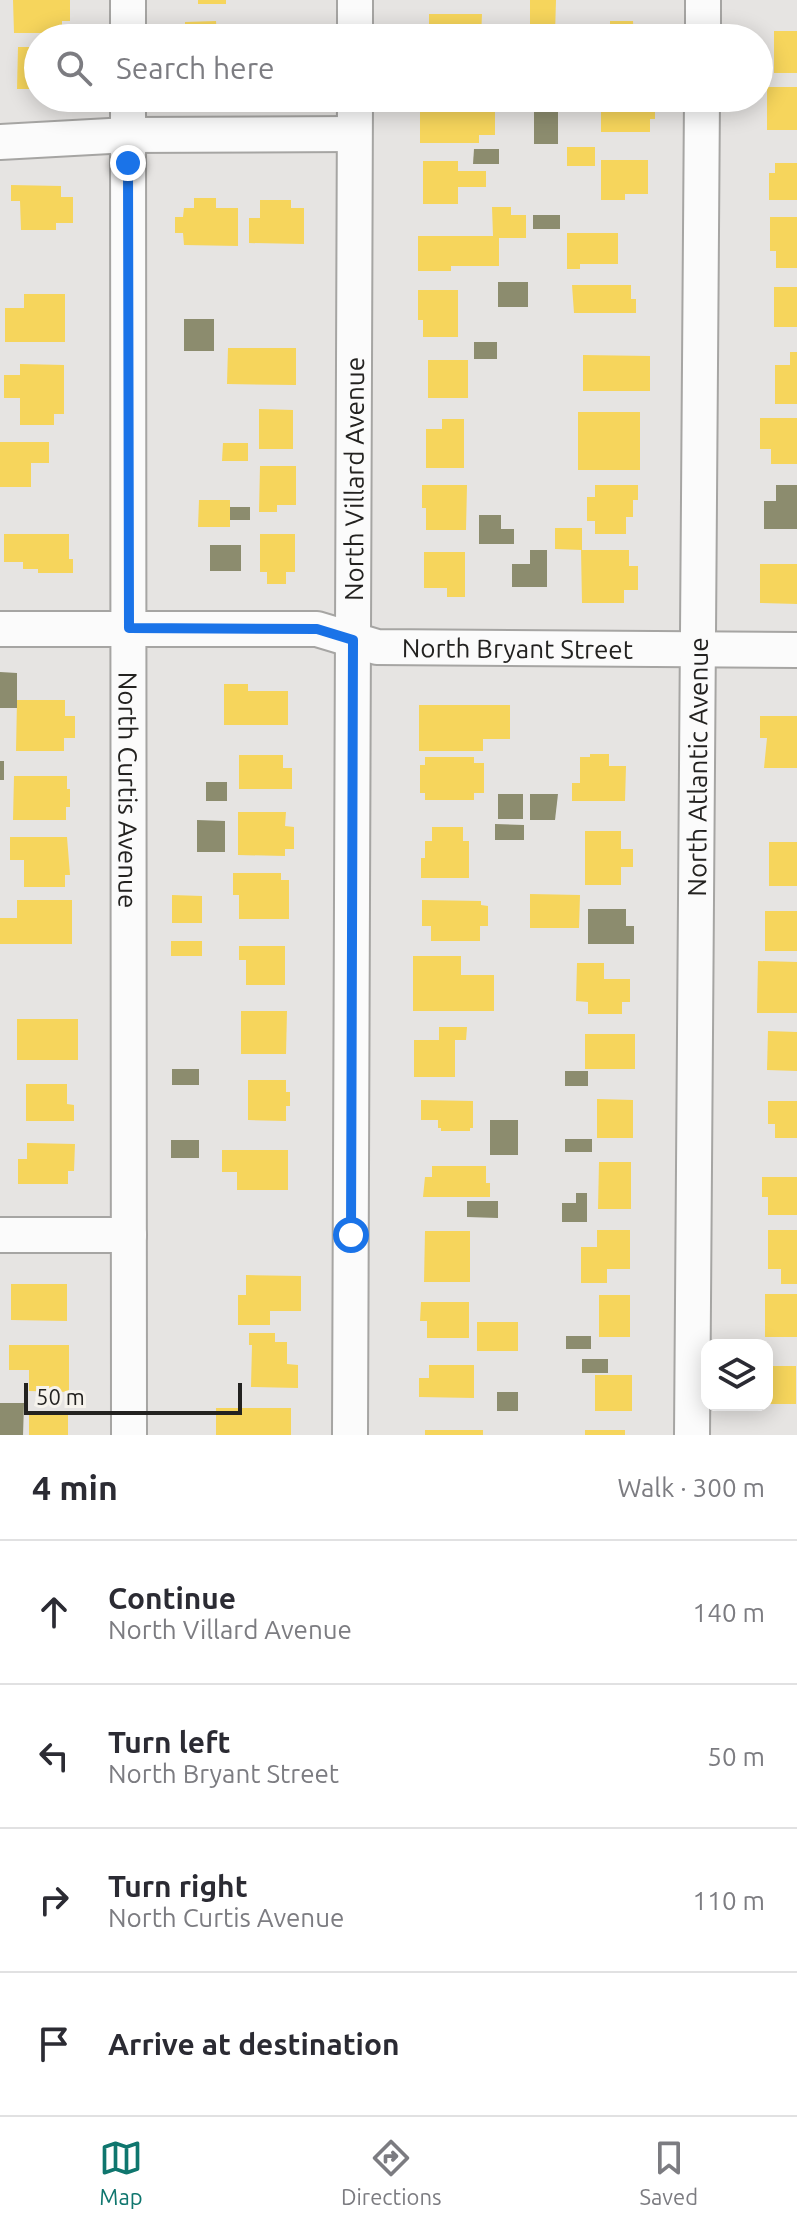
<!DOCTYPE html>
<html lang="en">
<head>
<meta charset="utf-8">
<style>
  :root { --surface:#fff; --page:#f2f2f3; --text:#2b2b33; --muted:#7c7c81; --line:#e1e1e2; --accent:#0f766e }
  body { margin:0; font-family:Ubuntu,sans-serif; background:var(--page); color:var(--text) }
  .controls { position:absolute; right:24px; bottom:24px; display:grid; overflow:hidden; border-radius:16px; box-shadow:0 4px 20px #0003 }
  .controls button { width:72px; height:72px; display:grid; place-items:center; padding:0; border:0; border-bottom:2px solid var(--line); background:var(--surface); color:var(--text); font:40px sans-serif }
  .scale { position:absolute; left:24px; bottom:20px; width:218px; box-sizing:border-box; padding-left:8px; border:4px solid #232220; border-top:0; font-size:22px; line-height:28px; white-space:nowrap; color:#232220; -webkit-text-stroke:6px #f6f3ed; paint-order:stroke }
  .stop { position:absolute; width:24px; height:24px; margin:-18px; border:6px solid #1a73e8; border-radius:50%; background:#fff }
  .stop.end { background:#1a73e8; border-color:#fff; box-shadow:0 2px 8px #0008 }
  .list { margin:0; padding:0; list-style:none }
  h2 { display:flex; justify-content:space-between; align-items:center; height:104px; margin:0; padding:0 32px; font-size:34px }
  h2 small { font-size:26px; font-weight:400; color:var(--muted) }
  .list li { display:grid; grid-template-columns:52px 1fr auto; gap:24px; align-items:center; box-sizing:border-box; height:144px; padding:0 32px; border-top:2px solid var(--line) }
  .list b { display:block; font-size:30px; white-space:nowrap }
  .list p { margin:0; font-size:26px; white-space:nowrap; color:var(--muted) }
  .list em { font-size:26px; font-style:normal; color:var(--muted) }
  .icon { flex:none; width:44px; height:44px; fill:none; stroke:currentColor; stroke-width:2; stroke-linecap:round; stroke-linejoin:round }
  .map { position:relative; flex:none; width:797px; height:1435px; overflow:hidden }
  .search { position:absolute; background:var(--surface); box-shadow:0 4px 20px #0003; left:24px; right:24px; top:24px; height:88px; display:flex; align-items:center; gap:20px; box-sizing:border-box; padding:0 28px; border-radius:44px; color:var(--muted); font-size:30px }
  .sheet { height:680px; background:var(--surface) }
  nav { display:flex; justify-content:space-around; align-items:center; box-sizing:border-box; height:112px; border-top:2px solid var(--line); background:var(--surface); font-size:22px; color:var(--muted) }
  nav a { display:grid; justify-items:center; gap:4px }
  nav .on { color:var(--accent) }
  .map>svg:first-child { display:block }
  .homes { fill:#f6d55c }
  .industry { fill:#8c8c6e }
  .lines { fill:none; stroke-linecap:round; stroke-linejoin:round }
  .minor-casing { stroke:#a6a5a3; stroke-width:38 }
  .minor { stroke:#fbfbfb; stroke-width:34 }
  .route { stroke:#1a73e8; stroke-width:10 }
  .labels { text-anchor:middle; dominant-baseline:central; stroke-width:8; stroke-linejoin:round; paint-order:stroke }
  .street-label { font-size:26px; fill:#232220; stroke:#f6f3ed }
</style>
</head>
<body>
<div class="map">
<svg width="797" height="1435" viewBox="0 0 797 1435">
  <rect width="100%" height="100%" fill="#e6e4e2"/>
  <!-- homes -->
  <g class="homes">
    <path d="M 13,0 L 70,0 L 70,21 L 62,21 L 62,33 L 14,33 Z"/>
    <rect x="198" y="0" width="28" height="4"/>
    <path d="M 530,0 L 556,0 L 555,34 L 530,34 Z"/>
    <path d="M 429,14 L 482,14 L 481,38 L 429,38 Z"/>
    <path d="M 216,21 L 217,38 L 185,38 L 185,22 Z"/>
    <path d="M 610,21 L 633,21 L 634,38 L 592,38 L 592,26 L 610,26 Z"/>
    <rect x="774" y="31" width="23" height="42"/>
    <path d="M 18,47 L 38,47 L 38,89 L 17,89 Z"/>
    <rect x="767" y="87" width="30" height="43"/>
    <path d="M 601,98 L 655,98 L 655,119 L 650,119 L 650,132 L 601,132 Z"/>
    <path d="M 495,103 L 495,135 L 479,135 L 479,143 L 420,143 L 420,104 Z"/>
    <rect x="567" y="147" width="28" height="19"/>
    <path d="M 601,160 L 648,160 L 648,194 L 625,194 L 625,200 L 601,200 Z"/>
    <path d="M 423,161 L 458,161 L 458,171 L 486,171 L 486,187 L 458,187 L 458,204 L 423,204 Z"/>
    <path d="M 775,163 L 797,163 L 797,200 L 769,200 L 769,173 L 775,173 Z"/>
    <path d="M 11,185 L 61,186 L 61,197 L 73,197 L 73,223 L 56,223 L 56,230 L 21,230 L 20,201 L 11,201 Z"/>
    <path d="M 194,198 L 216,198 L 216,208 L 238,208 L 238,246 L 184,245 L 183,233 L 175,233 L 175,217 L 183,217 L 184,208 L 194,208 Z"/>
    <path d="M 260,200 L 291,200 L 291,208 L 304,208 L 304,244 L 249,243 L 249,218 L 260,218 Z"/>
    <path d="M 492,207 L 511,207 L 511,215 L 526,215 L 526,238 L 499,238 L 499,266 L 451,266 L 451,271 L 418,271 L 418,236 L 493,236 Z"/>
    <path d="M 770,217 L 797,217 L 797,268 L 776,268 L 776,251 L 770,251 Z"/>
    <path d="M 567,233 L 618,233 L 618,264 L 580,264 L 580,269 L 567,269 Z"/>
    <path d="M 572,285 L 631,285 L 631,299 L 636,299 L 636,313 L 574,313 Z"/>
    <rect x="774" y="287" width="23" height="40"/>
    <path d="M 418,290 L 458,290 L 458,337 L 423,337 L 423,320 L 418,320 Z"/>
    <path d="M 24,294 L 65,294 L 65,342 L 5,342 L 5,308 L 24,308 Z"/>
    <path d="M 228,348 L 296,348 L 296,385 L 227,384 Z"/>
    <path d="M 790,352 L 797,352 L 797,404 L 775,404 L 775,365 L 790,365 Z"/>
    <path d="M 583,355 L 650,356 L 650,391 L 583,391 Z"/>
    <rect x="428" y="360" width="40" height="38"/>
    <path d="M 20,364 L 64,365 L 64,414 L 54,414 L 54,425 L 20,425 L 20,398 L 4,398 L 4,375 L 20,375 Z"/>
    <path d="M 259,409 L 293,410 L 293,449 L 259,449 Z"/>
    <rect x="578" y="412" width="62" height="58"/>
    <path d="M 760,418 L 797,418 L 797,464 L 771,464 L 771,449 L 760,449 Z"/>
    <path d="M 442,419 L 464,419 L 464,468 L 426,468 L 426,429 L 442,429 Z"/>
    <path d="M 0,442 L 49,442 L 49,463 L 31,463 L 31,487 L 0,487 Z"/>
    <path d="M 223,443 L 248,443 L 248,461 L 222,461 Z"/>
    <path d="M 260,466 L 296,466 L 296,505 L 277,505 L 277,512 L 259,512 Z"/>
    <path d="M 422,485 L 467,485 L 466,530 L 426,530 L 426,508 L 422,508 Z"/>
    <path d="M 595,485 L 638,485 L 638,500 L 633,500 L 633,517 L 626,517 L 626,534 L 595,534 L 595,521 L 587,521 L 587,497 L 595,497 Z"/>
    <path d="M 199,500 L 230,500 L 230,527 L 198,527 Z"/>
    <path d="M 555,528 L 582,528 L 582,550 L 555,549 Z"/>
    <path d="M 4,534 L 69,534 L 69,559 L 73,559 L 73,573 L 38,573 L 38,569 L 23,569 L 23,562 L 4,562 Z"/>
    <path d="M 260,534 L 295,534 L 295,572 L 286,572 L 286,584 L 267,584 L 267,572 L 260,572 Z"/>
    <path d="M 581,550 L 629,550 L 629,566 L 638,566 L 638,590 L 624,590 L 624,603 L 582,603 Z"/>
    <path d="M 424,552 L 465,552 L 465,597 L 447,597 L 447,588 L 424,588 Z"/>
    <path d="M 760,564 L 797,564 L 797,604 L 760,603 Z"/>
    <path d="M 224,684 L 248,684 L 248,691 L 288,691 L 288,725 L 224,725 Z"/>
    <path d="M 17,700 L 65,700 L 65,716 L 75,716 L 75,738 L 64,738 L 64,751 L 16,751 Z"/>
    <path d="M 419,705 L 510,705 L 510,739 L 483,739 L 483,751 L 419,751 Z"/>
    <path d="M 760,716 L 797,716 L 797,768 L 764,768 L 767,738 L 760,738 Z"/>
    <path d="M 590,754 L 609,754 L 609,766 L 626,766 L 625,801 L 572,801 L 572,783 L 580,783 L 580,757 L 590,757 Z"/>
    <path d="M 239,755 L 283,755 L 283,768 L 292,768 L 292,789 L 239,789 Z"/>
    <path d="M 425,757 L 474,757 L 474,763 L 484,763 L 484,793 L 474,793 L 474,800 L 425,800 L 425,793 L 420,793 L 420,765 L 425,765 Z"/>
    <path d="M 14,776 L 67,776 L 67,789 L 70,789 L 70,807 L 66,807 L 66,820 L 13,820 Z"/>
    <path d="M 238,812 L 286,812 L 285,826 L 294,827 L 294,849 L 285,849 L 285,856 L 238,855 Z"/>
    <path d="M 432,827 L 463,827 L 463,841 L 469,841 L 469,878 L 421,878 L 421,858 L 425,858 L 425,841 L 432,841 Z"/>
    <path d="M 585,831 L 621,831 L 621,849 L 633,849 L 633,867 L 621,867 L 621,885 L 585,885 Z"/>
    <path d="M 10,837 L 67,837 L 70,875 L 65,875 L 65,887 L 24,887 L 24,860 L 10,860 Z"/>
    <rect x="769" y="842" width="28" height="44"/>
    <path d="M 233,873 L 281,873 L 281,880 L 289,880 L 289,919 L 239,919 L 239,895 L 233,895 Z"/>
    <path d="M 530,894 L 580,895 L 579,928 L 530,928 Z"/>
    <path d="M 172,895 L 202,896 L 202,923 L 172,923 Z"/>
    <path d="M 17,900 L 72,900 L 72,944 L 0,944 L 0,918 L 17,918 Z"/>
    <path d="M 422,900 L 481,901 L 481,905 L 488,906 L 488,926 L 480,926 L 480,941 L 431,941 L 431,926 L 422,926 Z"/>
    <rect x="765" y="911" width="32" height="40"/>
    <rect x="171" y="941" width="31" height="15"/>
    <path d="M 239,946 L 285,946 L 285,985 L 246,985 L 246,960 L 239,960 Z"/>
    <path d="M 413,956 L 461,956 L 461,975 L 494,975 L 494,1011 L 413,1011 Z"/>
    <path d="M 758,961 L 797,962 L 797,1013 L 757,1013 Z"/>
    <path d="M 577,963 L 604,963 L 604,979 L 630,979 L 630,1002 L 622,1002 L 622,1014 L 588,1014 L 588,1002 L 576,1001 Z"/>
    <path d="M 241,1011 L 287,1011 L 286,1054 L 241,1054 Z"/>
    <rect x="17" y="1019" width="61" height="41"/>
    <path d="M 439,1027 L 467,1027 L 466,1040 L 455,1040 L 455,1077 L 414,1077 L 414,1040 L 439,1040 Z"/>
    <path d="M 768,1031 L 797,1032 L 797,1071 L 767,1070 Z"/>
    <rect x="585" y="1034" width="50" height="35"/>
    <path d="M 248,1080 L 286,1080 L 286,1092 L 290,1092 L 290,1106 L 286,1106 L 286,1121 L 248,1120 Z"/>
    <path d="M 26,1084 L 67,1084 L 67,1104 L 74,1105 L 74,1121 L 26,1121 Z"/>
    <path d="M 597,1099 L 633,1100 L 633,1138 L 597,1138 Z"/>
    <path d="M 421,1100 L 473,1101 L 473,1128 L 470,1128 L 470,1131 L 441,1131 L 441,1128 L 438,1128 L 438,1120 L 421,1120 Z"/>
    <path d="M 768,1101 L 797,1101 L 797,1138 L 775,1138 L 775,1124 L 768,1124 Z"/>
    <path d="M 27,1143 L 75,1144 L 74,1171 L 68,1171 L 68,1184 L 18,1184 L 18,1159 L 27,1159 Z"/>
    <path d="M 222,1150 L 288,1150 L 288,1190 L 237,1190 L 237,1172 L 222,1172 Z"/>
    <path d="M 599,1162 L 631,1162 L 631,1209 L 598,1209 Z"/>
    <path d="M 432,1166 L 486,1166 L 486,1183 L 490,1183 L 490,1197 L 423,1197 L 425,1177 L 432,1177 Z"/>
    <path d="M 762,1177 L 797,1177 L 797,1215 L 768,1215 L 768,1197 L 762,1197 Z"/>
    <path d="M 597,1230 L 630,1230 L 630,1269 L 607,1269 L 607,1283 L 581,1283 L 581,1247 L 597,1247 Z"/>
    <path d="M 768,1230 L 797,1230 L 797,1284 L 781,1284 L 781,1269 L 768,1269 Z"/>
    <path d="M 425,1231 L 470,1231 L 470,1282 L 424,1282 Z"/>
    <path d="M 246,1275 L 301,1276 L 301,1311 L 270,1311 L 270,1325 L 238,1325 L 238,1295 L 246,1295 Z"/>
    <path d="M 11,1284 L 67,1284 L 67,1321 L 11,1320 Z"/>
    <rect x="765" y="1294" width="32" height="43"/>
    <rect x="599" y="1295" width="31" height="42"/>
    <path d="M 421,1302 L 469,1302 L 469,1338 L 427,1338 L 427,1321 L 420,1321 Z"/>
    <rect x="477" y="1322" width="41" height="29"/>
    <path d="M 249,1333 L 275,1333 L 275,1342 L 287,1342 L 287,1364 L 298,1365 L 298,1388 L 251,1387 L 252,1345 L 249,1345 Z"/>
    <path d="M 9,1345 L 69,1345 L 69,1392 L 29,1391 L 29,1370 L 9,1370 Z"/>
    <path d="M 429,1365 L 474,1365 L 474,1398 L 419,1397 L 419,1378 L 429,1378 Z"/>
    <rect x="767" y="1366" width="29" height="38"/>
    <rect x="595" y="1375" width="37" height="36"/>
    <rect x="216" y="1408" width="75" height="27"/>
    <rect x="29" y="1414" width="39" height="21"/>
    <rect x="425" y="1430" width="58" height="5"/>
    <rect x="585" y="1430" width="40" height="5"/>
  </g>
  <!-- industry -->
  <g class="industry">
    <rect x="534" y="105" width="24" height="39"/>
    <path d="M 474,149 L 499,149 L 499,164 L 473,164 Z"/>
    <rect x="533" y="215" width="27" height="14"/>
    <rect x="498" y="282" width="30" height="25"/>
    <rect x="184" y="319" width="30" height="32"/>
    <rect x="474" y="342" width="23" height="17"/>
    <path d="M 776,485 L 797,485 L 797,529 L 764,529 L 764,501 L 776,501 Z"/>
    <rect x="230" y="507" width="20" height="13"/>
    <path d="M 479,515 L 501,515 L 501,529 L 514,529 L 514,544 L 479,544 Z"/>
    <rect x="210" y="545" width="31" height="26"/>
    <path d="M 530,550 L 547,550 L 547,587 L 512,587 L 512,564 L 530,564 Z"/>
    <path d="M 0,672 L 17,673 L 17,708 L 0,708 Z"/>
    <rect x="0" y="761" width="4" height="19"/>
    <rect x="206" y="782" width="21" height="19"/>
    <rect x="498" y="794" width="25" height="25"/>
    <path d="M 530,794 L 558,794 L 555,820 L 530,820 Z"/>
    <path d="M 197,820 L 225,821 L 225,852 L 197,852 Z"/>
    <path d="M 495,824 L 524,825 L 524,840 L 495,840 Z"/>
    <path d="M 588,909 L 626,909 L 626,926 L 634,926 L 634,944 L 588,944 Z"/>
    <rect x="172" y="1069" width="27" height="16"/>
    <rect x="565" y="1071" width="23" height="15"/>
    <rect x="490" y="1120" width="28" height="35"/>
    <rect x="565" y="1139" width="27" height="13"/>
    <rect x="171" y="1140" width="28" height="18"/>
    <path d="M 576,1193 L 587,1193 L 587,1222 L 562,1222 L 562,1203 L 576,1203 Z"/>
    <path d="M 467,1201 L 498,1201 L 498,1218 L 467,1217 Z"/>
    <rect x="566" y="1336" width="25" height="13"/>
    <rect x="582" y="1359" width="26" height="14"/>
    <rect x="497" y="1392" width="21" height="19"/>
    <path d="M 0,1403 L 24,1403 L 23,1435 L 0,1435 Z"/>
  </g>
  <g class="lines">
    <!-- minor casing -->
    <g class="minor-casing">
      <g id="minor">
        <path d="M 128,0 L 128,38"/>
        <path d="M 355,38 L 355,0"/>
        <path d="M 703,38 L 703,0"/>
        <path id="s1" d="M 128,98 L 129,1435"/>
        <path d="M 0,142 L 128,135 L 354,134"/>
        <path id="s2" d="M 0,629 L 317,629 L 377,647 L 797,650"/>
        <path d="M 0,1235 L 129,1235"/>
        <path id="s3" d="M 350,1435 L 355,98"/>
        <path id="s4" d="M 692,1435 L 702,98"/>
      </g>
    </g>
    <!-- minor -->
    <use href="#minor" class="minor"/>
  </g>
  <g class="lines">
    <!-- route -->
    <path class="route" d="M 128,163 L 129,628 L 317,629 L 353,640 L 351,1235"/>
  </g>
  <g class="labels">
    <!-- street labels -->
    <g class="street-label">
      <text stroke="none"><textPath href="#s3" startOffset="956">North Villard Avenue</textPath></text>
      <text stroke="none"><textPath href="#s2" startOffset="520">North Bryant Street</textPath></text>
      <text stroke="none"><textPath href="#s4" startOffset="668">North Atlantic Avenue</textPath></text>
      <text stroke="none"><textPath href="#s1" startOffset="692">North Curtis Avenue</textPath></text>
    </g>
  </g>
</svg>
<div class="controls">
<button><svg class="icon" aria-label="layers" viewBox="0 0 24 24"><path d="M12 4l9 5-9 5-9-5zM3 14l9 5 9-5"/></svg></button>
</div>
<div class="scale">50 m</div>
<div class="stop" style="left:351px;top:1235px"></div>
<div class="stop end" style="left:128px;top:163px"></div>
<div class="search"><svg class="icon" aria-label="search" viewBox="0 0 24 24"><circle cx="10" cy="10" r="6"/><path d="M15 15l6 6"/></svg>Search here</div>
</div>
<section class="sheet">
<h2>4 min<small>Walk · 300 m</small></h2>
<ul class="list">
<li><svg class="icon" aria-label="ahead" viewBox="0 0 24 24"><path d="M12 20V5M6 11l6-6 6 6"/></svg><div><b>Continue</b><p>North Villard Avenue</p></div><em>140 m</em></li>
<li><svg class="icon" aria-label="left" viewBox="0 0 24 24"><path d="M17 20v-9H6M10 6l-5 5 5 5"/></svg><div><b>Turn left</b><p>North Bryant Street</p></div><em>50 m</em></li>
<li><svg class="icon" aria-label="right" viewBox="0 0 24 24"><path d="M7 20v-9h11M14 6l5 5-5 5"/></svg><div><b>Turn right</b><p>North Curtis Avenue</p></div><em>110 m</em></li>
<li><svg class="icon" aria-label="arrive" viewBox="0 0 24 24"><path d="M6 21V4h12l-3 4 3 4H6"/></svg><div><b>Arrive at destination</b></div></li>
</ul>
</section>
<nav>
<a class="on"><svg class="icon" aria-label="map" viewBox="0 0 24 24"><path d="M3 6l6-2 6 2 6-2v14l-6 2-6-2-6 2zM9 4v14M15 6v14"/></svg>Map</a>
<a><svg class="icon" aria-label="directions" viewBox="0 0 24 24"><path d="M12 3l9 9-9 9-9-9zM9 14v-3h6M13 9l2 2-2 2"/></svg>Directions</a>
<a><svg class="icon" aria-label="saved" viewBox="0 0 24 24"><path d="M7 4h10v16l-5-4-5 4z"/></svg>Saved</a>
</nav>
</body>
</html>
